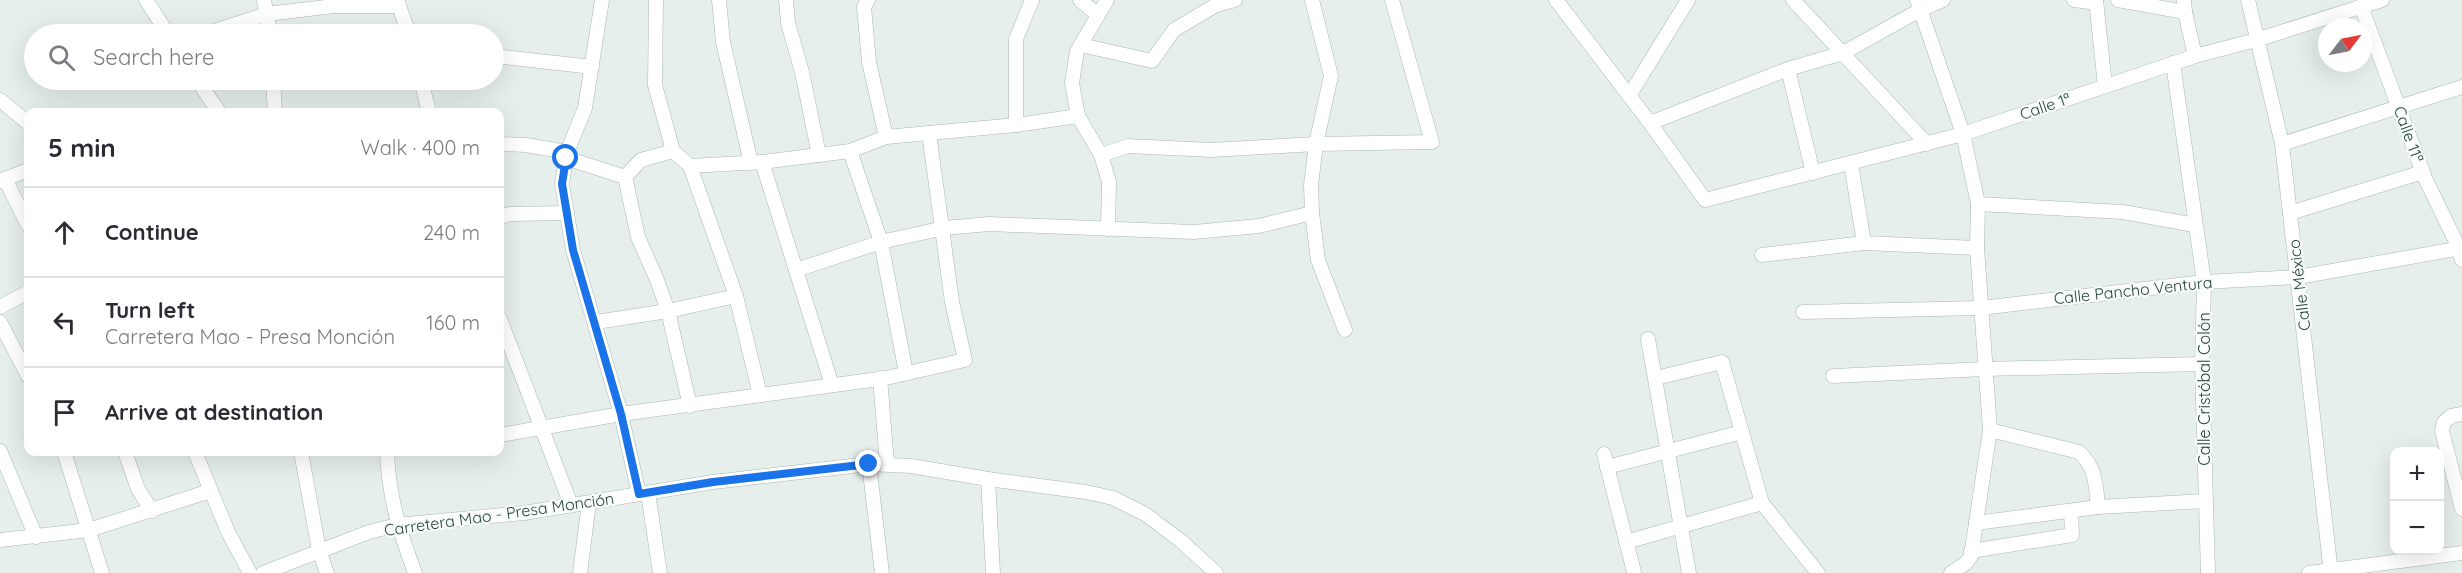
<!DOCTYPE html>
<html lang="en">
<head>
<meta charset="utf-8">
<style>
  :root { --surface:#fff; --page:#f7f7f7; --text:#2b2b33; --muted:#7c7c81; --line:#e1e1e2 }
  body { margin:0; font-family:Quicksand,sans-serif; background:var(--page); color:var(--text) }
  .controls { position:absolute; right:18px; bottom:18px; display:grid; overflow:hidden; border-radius:12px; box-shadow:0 6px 24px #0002 }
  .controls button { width:54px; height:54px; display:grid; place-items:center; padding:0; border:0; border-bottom:2px solid var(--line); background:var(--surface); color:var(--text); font:30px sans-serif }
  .compass { position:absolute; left:2318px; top:18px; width:54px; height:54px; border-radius:50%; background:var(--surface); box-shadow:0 6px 24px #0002; rotate:58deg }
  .stop { position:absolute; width:18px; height:18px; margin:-14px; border:4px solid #1a73e8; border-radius:50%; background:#fff }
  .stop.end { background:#1a73e8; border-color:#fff; box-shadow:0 2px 6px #0008 }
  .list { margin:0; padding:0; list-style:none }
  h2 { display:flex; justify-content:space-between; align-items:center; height:78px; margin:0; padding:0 24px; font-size:26px }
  h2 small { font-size:20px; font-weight:400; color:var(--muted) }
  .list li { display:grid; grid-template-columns:39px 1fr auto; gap:18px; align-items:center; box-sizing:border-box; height:90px; padding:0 24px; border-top:2px solid var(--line) }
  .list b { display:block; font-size:22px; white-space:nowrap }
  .list p { margin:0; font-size:20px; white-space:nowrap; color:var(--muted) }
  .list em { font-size:20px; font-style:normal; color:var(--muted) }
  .icon { flex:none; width:33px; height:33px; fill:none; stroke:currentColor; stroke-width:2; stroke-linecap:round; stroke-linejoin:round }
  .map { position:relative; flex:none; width:2462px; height:573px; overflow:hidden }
  .search { position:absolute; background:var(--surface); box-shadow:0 6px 24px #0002; left:24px; top:24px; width:480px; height:66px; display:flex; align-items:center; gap:15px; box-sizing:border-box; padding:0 21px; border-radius:33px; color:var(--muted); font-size:22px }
  .panel { position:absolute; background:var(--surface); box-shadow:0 6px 24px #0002; left:24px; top:108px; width:480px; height:348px; border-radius:12px }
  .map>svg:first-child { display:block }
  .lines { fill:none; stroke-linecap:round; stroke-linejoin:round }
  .minor-casing { stroke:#a8b8b2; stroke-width:15 }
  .minor { stroke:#fff; stroke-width:14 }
  .route { stroke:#1a73e8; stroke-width:8 }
  .labels { text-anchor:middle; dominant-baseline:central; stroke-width:4.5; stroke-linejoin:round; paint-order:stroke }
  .street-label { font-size:16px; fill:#24423a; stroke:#f7fbf9 }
</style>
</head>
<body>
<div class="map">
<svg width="2462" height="573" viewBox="0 0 2462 573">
  <rect width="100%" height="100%" fill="#e6efeb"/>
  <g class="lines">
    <!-- minor casing -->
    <g class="minor-casing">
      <g id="minor">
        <path d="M 146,0 L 168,34"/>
        <path d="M 264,0 L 270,34"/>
        <path d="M 397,0 L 409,34"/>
        <path d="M 602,0 L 585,108 L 567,152 L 562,184 L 573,250 L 621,414 L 639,494"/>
        <path d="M 656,0 L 655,85 L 673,151 L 690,166 L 736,296 L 760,395"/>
        <path d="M 719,0 L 723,42 L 751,163"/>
        <path d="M 786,0 L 788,23 L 802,72 L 819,155"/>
        <path d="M 868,0 L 864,7 L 869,62 L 886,137"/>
        <path d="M 1080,0 L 1098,15"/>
        <path d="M 1107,0 L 1077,51 L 1072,83 L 1078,116 L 1101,155 L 1109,182 L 1108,229"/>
        <path d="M 1312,0 L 1331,76 L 1316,144 L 1311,185 L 1312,213 L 1318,260 L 1345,330"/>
        <path d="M 1556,0 L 1650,123 L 1705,200 L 1963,134 L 2195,56 L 2256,40 L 2382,0"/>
        <path d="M 1793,0 L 1927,144"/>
        <path d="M 1917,0 L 1963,134 L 1978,204 L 1977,248 L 1990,430 L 1971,556 L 1966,563 L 1951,573"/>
        <path d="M 2074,0 L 2090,2 L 2096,0"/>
        <path d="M 2096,0 L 2105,86"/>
        <path d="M 2118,0 L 2185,12"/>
        <path d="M 2184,0 L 2185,12 L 2195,56"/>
        <path d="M 2248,0 L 2282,144 L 2331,573"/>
        <path d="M 2361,6 L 2425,178 L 2459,248 L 2462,260"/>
        <path d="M 205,34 L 267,14 L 334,6 L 399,6"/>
        <path d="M 1081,45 L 1152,61 L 1174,30 L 1216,5 L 1235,0"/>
        <path d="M 494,56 L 592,67"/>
        <path d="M 2173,63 L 2204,282 L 2202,364 L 2208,573"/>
        <path d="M 1788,69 L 1813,173"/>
        <path d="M 197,80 L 219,112"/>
        <path d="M 273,80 L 275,112"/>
        <path d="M 421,80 L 429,112"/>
        <path d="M 1629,96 L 1688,0"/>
        <path d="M 0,100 L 28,123"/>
        <path d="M 1650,123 L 1788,69 L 1843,53 L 1920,10 L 1943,0"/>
        <path d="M 1016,125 L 1016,39 L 1032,0"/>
        <path d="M 500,144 L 526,145 L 567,152"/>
        <path d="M 2282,144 L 2462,87"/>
        <path d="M 850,151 L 881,242 L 906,373"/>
        <path d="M 1101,155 L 1128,146 L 1211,150 L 1316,144 L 1432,142 L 1392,0"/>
        <path d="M 566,158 L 625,177 L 638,237 L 657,280 L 668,311 L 690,406"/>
        <path d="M 762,162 L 832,385"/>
        <path d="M 1851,164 L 1864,243"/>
        <path d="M 690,166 L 762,162 L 850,151 L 886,137 L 1016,125 L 1078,116"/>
        <path d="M 625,177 L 641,160 L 673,151"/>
        <path d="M 5,179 L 28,225"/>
        <path d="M 0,181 L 28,170"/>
        <path d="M 1978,204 L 2123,212 L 2195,225"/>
        <path d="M 2290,213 L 2423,172"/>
        <path d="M 500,217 L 510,214 L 567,213"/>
        <path d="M 1762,255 L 1864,243 L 1977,248"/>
        <path d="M 796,270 L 881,242 L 944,228 L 989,224 L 1194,232 L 1259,226 L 1312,213"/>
        <path d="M 0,307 L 28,292"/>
        <path d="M 1803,312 L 1981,308 L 2204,282 L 2298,277 L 2462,248"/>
        <path d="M 500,319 L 571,505"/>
        <path d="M 0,322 L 28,376"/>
        <path d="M 596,322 L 668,311 L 736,296"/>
        <path d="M 1648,339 L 1689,573"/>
        <path d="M 1833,376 L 1985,369 L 2202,364"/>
        <path d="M 880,378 L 887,464"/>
        <path d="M 1656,378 L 1722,362 L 1762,503"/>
        <path d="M 2462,414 L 2451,416 L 2444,422 L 2442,431 L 2462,509"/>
        <path d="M 1990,430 L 2079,452 C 2096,467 2096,486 2098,507"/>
        <path d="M 500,435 L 621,414 L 886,378 L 965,360 L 952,302 L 929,133"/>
        <path d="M 0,451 L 36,537"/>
        <path d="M 64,452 L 102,573"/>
        <path d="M 125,452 L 138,489 L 152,511"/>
        <path d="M 195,452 L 228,532 L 250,573"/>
        <path d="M 301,452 L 319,550 L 327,573"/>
        <path d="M 387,452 C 389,498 399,530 415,573"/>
        <path d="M 1604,454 L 1634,572"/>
        <path d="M 869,464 L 882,573"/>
        <path d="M 1607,467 L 1742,432"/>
        <path d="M 988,479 L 993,573"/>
        <path d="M 648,493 L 660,573"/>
        <path d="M 1976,523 L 2098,507 L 2205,501"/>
        <path d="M 0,540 L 89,530 L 210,491"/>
        <path d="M 1626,542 L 1762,503 L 1818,573"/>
        <path d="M 1971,551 L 2072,535 L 2071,511"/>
        <path d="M 263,573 L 369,532 L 397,525 L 524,513 L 713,482 L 869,464 L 911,466 L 988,479 L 1086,492 L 1113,498 L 1145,514 L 1181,541 L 1216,573"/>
        <path d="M 580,573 L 589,503"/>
        <path d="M 2309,573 L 2462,553"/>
      </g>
    </g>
    <!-- minor -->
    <use href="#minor" class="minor"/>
  </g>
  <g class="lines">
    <!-- route -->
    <path class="route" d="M 566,158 L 562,184 L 573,250 L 621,414 L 639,494 L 713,482 L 869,464"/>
  </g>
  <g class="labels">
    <!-- street labels -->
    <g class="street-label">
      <text transform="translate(2045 106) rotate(-19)">Calle 1ª</text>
      <text transform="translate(2409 134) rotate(70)">Calle 11ª</text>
      <text transform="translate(2299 285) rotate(-97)">Calle México</text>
      <text transform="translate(2133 290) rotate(-6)">Calle Pancho Ventura</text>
      <text transform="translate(2204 389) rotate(-90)">Calle Cristóbal Colón</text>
      <text transform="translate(499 514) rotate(-8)">Carretera Mao - Presa Monción</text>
    </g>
  </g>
</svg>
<div class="controls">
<button>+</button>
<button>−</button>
</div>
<svg class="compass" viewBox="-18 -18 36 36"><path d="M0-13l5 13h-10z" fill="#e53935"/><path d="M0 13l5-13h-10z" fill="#7c7c81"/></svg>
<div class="stop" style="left:566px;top:158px"></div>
<div class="stop end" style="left:869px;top:464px"></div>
<div class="search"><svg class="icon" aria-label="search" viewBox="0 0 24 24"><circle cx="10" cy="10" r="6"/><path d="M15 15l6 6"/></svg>Search here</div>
<section class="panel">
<h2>5 min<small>Walk · 400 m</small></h2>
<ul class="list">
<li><svg class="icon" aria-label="ahead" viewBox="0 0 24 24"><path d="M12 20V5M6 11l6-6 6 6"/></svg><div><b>Continue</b></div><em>240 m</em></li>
<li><svg class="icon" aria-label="left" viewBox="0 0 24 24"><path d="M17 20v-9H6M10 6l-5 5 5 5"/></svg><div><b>Turn left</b><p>Carretera Mao - Presa Monción</p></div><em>160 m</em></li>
<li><svg class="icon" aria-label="arrive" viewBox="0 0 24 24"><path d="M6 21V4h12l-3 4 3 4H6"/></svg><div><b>Arrive at destination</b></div></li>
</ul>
</section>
</div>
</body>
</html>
